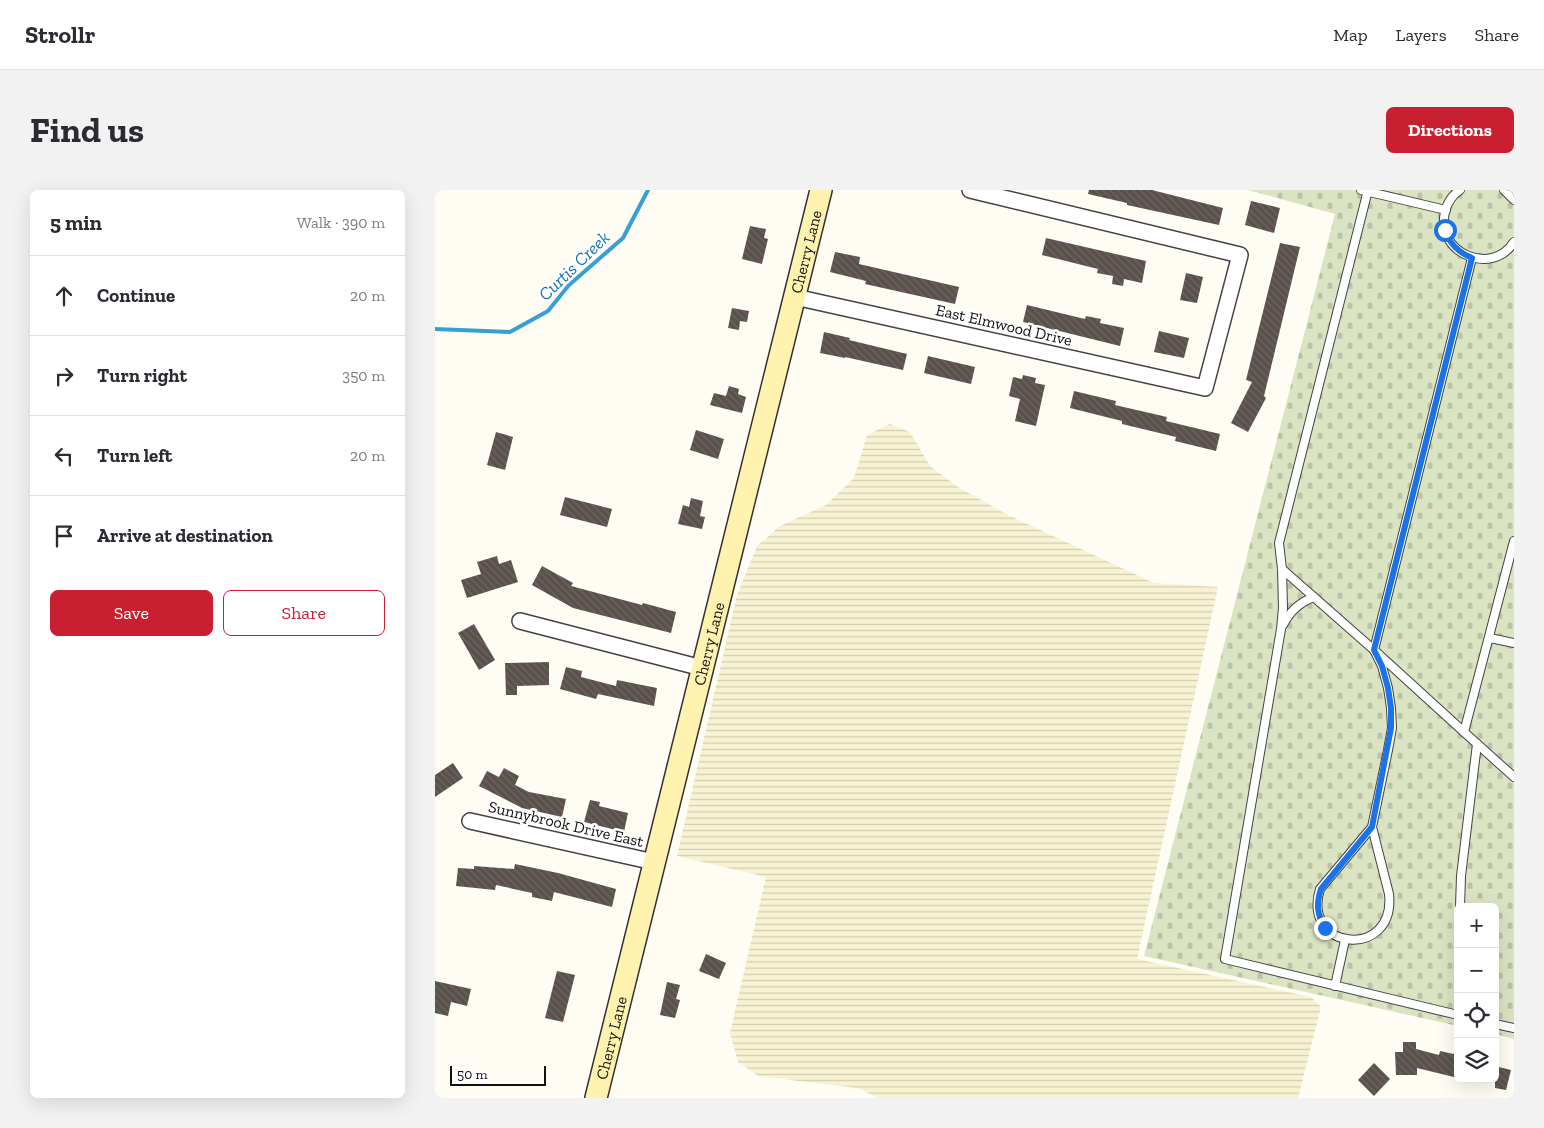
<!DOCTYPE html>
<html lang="en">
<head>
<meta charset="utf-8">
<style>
  :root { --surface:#fff; --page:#f2f2f3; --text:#2b2b33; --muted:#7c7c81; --line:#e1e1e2; --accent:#c92031 }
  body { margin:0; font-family:"Zilla Slab",serif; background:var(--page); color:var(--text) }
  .controls { position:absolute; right:15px; bottom:15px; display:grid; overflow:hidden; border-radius:8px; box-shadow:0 5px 20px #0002 }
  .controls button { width:45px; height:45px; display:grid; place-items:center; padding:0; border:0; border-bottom:1px solid var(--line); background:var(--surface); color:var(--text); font:25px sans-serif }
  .scale { position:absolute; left:15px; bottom:12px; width:96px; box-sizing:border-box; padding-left:5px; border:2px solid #101010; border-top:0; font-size:14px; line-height:18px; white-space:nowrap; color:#101010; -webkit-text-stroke:4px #fff; paint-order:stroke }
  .stop { position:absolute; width:15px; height:15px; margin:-11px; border:4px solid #1a73e8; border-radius:50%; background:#fff }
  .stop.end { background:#1a73e8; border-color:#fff; box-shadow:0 1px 5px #0008 }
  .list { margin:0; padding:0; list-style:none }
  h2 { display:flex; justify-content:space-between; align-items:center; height:65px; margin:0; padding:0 20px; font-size:21px }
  h2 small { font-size:16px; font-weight:400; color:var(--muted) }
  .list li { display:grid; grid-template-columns:32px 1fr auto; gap:15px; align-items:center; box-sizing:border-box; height:80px; padding:0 20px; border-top:1px solid var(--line) }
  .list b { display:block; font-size:19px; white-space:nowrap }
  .list em { font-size:16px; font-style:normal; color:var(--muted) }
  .actions { display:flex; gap:10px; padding:15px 20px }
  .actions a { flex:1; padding:11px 0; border:1px solid var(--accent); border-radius:8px; text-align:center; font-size:18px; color:var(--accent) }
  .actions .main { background:var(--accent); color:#fff }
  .icon { flex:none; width:28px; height:28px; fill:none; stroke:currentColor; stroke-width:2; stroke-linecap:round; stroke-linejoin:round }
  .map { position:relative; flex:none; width:1079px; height:908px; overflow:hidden; border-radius:8px }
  header { display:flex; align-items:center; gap:30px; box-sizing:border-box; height:70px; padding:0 25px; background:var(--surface); border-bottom:1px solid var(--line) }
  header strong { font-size:24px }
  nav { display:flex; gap:28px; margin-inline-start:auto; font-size:18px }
  .intro { display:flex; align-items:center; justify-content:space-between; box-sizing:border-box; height:120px; padding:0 30px }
  h1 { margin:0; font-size:35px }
  .button { padding:12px 22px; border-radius:8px; background:var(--accent); color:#fff; font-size:18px; font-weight:700 }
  main { display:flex; gap:30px; padding:0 30px }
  aside { flex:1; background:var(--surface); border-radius:8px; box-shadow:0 5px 20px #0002 }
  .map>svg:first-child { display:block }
  .farmland { fill:url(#farmland-rules) }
  .cemetery { fill:url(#cemetery-stones) }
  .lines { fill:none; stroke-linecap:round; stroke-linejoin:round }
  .stream { stroke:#389fd4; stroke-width:4 }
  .building { fill:url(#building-back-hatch) }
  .lane-casing { stroke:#434343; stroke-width:10 }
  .street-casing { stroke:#434343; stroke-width:18 }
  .secondary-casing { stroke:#323232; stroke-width:24 }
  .lane { stroke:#fff; stroke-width:8 }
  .street { stroke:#fff; stroke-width:15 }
  .secondary { stroke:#fff2af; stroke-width:21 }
  .route { stroke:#1a73e8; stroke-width:6 }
  .labels { text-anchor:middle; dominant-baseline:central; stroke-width:5; stroke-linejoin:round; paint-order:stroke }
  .street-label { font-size:16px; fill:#101010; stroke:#fff }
  .water-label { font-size:18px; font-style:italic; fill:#1170aa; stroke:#fff }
</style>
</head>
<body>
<header>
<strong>Strollr</strong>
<nav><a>Map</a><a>Layers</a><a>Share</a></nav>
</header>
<div class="intro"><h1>Find us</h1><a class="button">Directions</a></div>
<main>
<aside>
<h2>5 min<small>Walk · 390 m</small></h2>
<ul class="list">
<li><svg class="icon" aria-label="ahead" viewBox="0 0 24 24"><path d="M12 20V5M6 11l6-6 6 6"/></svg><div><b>Continue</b></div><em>20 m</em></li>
<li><svg class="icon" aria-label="right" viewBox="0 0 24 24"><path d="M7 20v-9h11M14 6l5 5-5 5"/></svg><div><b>Turn right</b></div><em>350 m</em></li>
<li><svg class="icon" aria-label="left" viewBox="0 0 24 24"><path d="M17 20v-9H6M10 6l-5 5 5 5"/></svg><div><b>Turn left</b></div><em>20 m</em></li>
<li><svg class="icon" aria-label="arrive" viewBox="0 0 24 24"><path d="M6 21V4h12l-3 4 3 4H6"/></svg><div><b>Arrive at destination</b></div></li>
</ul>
<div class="actions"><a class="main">Save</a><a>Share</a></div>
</aside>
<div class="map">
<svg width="1079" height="908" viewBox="0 0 1079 908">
  <defs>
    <pattern id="farmland-rules" width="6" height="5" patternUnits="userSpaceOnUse" patternTransform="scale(1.25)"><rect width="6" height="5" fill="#f7f2d2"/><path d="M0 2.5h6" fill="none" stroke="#d3ceb3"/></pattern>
    <pattern id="cemetery-stones" width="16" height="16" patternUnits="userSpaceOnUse" patternTransform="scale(1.25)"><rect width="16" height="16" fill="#dbe4c2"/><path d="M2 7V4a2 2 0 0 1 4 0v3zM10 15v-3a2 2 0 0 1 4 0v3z" fill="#bbc3a6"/></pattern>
    <pattern id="building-back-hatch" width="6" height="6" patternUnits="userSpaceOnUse" patternTransform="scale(1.25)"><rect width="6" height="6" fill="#5a514c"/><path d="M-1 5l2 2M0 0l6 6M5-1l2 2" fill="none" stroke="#6d6561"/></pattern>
  </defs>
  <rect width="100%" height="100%" fill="#fffcf4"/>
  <!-- farmland -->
  <path class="farmland" d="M 455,234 L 475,242 L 495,276 L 523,297 L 573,325 L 719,393 L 783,397 L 702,769 L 876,807 L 886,817 L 863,908 L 444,908 L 422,898 L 323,886 L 303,872 L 295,843 L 331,687 L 242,666 L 302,405 L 322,356 L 345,336 L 391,315 L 419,288 L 432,245 Z"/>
  <!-- cemetery -->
  <path class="cemetery" d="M 813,0 L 1079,0 L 1079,849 L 1060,844 L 1060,717 L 1023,717 L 1023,836 L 709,766 L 900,24 Z"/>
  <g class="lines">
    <!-- stream -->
    <path class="stream" d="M 0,139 L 75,142 L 113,121 L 134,95 L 188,48 L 213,0"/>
  </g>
  <!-- building -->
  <g class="building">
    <path d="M 654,0 L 717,0 L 788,18 L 784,35 L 692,15 L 692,13 L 653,4 Z"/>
    <path d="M 816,11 L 845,18 L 839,43 L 810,35 Z"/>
    <path d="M 315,36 L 331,39 L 329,48 L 333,49 L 327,74 L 307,69 Z"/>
    <path d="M 611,48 L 711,71 L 707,93 L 689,89 L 688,96 L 677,94 L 678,86 L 662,83 L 663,79 L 607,65 Z"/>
    <path d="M 845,53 L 865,57 L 829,206 L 831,208 L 813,242 L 796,233 L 817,192 L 811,190 Z"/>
    <path d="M 400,62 L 425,67 L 424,74 L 524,97 L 520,114 L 430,94 L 431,91 L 395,82 Z"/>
    <path d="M 751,83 L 768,87 L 762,113 L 745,110 Z"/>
    <path d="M 592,115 L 650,129 L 651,126 L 666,129 L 665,133 L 689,138 L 685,156 L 588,132 Z"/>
    <path d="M 297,118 L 314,121 L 312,132 L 305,131 L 304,140 L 293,138 Z"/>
    <path d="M 724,141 L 754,148 L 749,168 L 719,162 Z"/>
    <path d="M 389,142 L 415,148 L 414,150 L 472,164 L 468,180 L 410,167 L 410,168 L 385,163 Z"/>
    <path d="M 493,166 L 540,177 L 536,194 L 489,183 Z"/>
    <path d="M 588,185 L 601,188 L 600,193 L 610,195 L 601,236 L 580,231 L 585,209 L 574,206 L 578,187 L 587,189 Z"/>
    <path d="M 294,196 L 304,199 L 303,204 L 311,207 L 307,223 L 275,215 L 279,203 L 291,206 Z"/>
    <path d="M 639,201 L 681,211 L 680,215 L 732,227 L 731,231 L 785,244 L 781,261 L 740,251 L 741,247 L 687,234 L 687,231 L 635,218 Z"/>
    <path d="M 261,240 L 289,249 L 283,269 L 255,260 Z"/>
    <path d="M 61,242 L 78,247 L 70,280 L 52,275 Z"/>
    <path d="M 130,307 L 177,319 L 172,337 L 125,325 Z"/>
    <path d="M 256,308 L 268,311 L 265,326 L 270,327 L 267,339 L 243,334 L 248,315 L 254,317 Z"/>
    <path d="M 62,366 L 64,374 L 76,370 L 83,392 L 32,408 L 26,390 L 46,384 L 42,372 Z"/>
    <path d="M 107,376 L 138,393 L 136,396 L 207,415 L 208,413 L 241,422 L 236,443 L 138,418 L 97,395 Z"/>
    <path d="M 39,434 L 60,470 L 44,480 L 23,443 Z"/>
    <path d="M 114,472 L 114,495 L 82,496 L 82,505 L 71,505 L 70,473 Z"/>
    <path d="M 131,477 L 147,481 L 146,487 L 181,496 L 182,490 L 222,498 L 219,516 L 163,504 L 161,509 L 125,499 Z"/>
    <path d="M 18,573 L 28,588 L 0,607 L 0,585 Z"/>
    <path d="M 69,578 L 84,586 L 80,595 L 94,602 L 131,609 L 127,627 L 87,618 L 44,596 L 52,581 L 64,587 Z"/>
    <path d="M 155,610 L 165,612 L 164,616 L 193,623 L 189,642 L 149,632 Z"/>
    <path d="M 80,674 L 123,683 L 181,699 L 177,717 L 119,702 L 117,711 L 97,707 L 97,703 L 61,695 L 60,700 L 21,696 L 23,678 L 39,679 L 39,676 L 79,679 Z"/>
    <path d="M 271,764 L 291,773 L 284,789 L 264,781 Z"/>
    <path d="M 122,781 L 140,785 L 128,832 L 110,828 Z"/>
    <path d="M 0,791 L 36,799 L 32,816 L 16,812 L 13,826 L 0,823 Z"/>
    <path d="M 232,792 L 245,795 L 241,809 L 245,810 L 240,828 L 225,825 Z"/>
    <path d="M 968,852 L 981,852 L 981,859 L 1004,865 L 1005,861 L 1023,865 L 1023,888 L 982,878 L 982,885 L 961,885 L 960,862 L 968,862 Z"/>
    <path d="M 939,873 L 955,889 L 939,906 L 923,890 Z"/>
    <path d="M 1060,876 L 1076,880 L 1071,900 L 1060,898 Z"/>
  </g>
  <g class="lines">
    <!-- lane casing -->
    <g class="lane-casing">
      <g id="lane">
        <path d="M 926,0 L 1011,20"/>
        <path d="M 933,0 L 844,353 L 847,379 L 848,418 L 846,439 L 790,769 L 1023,825"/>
        <path d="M 1025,0 C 1017,5 1012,14 1010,22 C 1000,63 1057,87 1079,52"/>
        <path d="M 1069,0 L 1079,10"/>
        <path d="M 1079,351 L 1029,542 L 1079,587"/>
        <path d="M 847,379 L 939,460 L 947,476 L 953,498 L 956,518 L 957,538 L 953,560 L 937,637 L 954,704 C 961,770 866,761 885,699 L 937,637"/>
        <path d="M 848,435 C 855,421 865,412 879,407"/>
        <path d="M 1055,448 L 1079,453"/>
        <path d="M 1029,542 L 939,460 L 1037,68"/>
        <path d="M 1025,717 L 1026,686 L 1042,554"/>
        <path d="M 900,796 L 910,750"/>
        <path d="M 1060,834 L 1079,838"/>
      </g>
    </g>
    <!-- street casing -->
    <g class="street-casing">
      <g id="street">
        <path d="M 360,107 L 770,198 L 805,65 L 535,0"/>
        <path d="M 85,431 L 267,478"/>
        <path d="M 35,631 L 219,672"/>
      </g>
    </g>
    <!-- secondary casing -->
    <g class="secondary-casing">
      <g id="secondary">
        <path id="s1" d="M 161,908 L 386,0"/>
      </g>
    </g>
    <!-- lane -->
    <use href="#lane" class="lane"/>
    <!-- street -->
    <use href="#street" class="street"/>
    <!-- secondary -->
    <use href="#secondary" class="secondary"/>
  </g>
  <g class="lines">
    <!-- route -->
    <path class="route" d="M 890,738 C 882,724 881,714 886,699 L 937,637 L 956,538 L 956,518 L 953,498 L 947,476 L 939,460 L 1037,68 C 1023,62 1015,54 1010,40"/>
  </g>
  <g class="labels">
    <!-- street labels -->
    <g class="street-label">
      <text stroke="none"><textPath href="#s1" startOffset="872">Cherry Lane</textPath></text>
      <text transform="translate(569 135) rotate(13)">East Elmwood Drive</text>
      <text stroke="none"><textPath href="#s1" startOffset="468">Cherry Lane</textPath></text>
      <text transform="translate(131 634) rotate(13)">Sunnybrook Drive East</text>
      <text stroke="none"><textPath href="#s1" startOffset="62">Cherry Lane</textPath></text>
    </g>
    <!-- water labels -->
    <g class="water-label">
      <text transform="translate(139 76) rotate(-44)">Curtis Creek</text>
    </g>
  </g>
</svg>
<div class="controls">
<button>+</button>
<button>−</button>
<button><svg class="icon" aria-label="locate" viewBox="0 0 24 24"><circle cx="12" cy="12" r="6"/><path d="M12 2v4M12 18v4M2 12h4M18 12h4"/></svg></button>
<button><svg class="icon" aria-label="layers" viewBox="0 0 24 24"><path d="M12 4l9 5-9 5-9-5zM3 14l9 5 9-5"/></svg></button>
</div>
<div class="scale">50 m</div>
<div class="stop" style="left:1010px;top:40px"></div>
<div class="stop end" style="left:890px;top:738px"></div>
</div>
</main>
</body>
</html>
